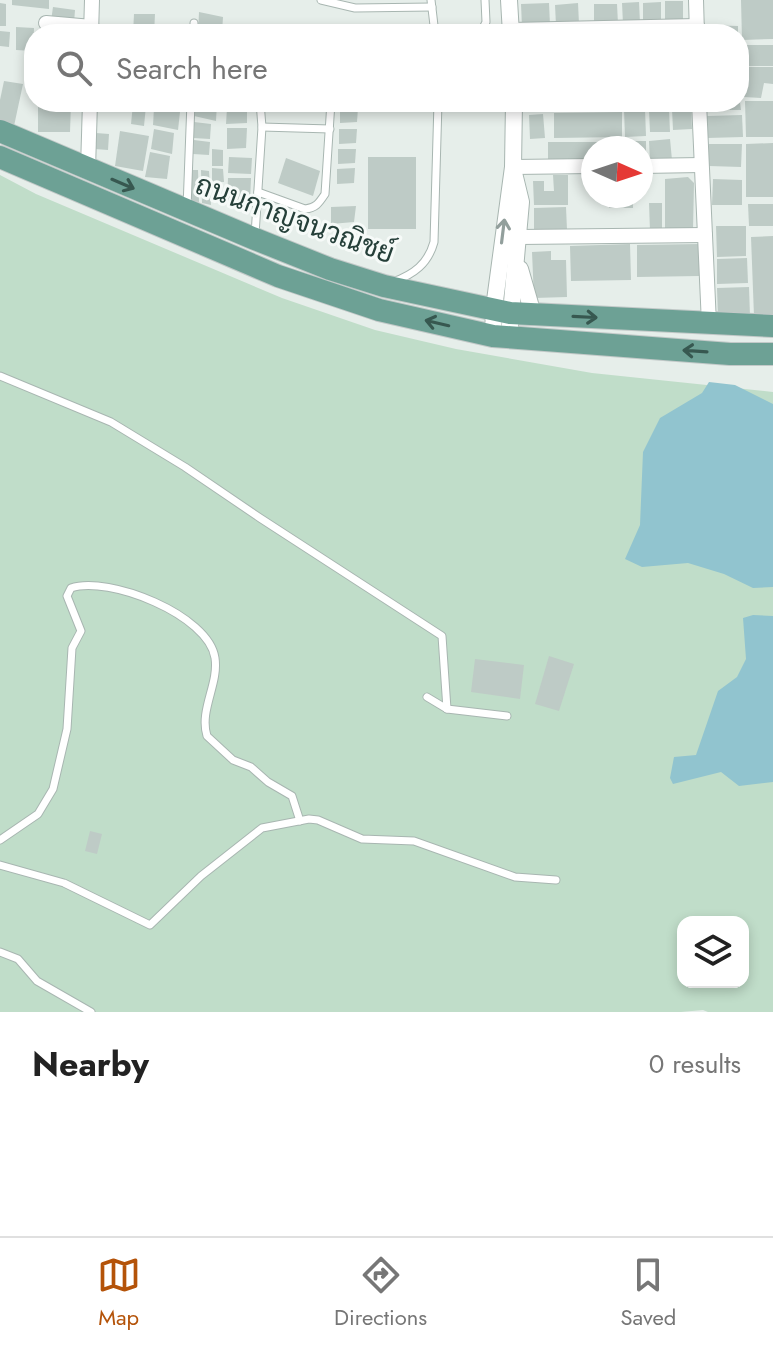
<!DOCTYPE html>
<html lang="en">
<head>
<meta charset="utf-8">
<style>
  :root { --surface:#fff; --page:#f2f2f2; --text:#222; --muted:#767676; --line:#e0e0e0; --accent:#b45309 }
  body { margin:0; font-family:Jost,Sarabun,sans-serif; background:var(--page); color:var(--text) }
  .controls { position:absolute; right:24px; bottom:24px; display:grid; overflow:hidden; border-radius:16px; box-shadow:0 4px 12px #0003 }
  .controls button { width:72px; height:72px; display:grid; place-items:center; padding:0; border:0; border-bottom:2px solid var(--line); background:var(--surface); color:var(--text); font:40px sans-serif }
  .compass { position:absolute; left:581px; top:136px; width:72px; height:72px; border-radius:50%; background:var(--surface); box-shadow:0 4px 12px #0003; rotate:93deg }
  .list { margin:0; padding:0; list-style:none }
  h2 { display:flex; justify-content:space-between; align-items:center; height:104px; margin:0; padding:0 32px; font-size:34px }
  h2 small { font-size:26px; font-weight:400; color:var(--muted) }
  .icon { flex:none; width:44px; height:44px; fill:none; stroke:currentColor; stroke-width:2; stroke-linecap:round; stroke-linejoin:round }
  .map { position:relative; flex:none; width:773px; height:1012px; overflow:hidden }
  .search { position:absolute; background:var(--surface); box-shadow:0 4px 12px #0003; left:24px; right:24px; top:24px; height:88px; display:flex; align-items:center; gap:20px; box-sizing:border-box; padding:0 28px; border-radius:32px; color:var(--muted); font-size:30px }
  .sheet { height:224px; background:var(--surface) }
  nav { display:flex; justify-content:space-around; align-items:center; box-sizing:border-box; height:112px; border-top:2px solid var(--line); background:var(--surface); font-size:22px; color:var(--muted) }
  nav a { display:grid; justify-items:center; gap:4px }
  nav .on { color:var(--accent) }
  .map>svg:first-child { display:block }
  .green { fill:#c0ddc9; fill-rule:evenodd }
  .water { fill:#91c4cf }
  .building { fill:#becbc6 }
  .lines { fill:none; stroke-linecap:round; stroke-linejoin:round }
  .service-casing { stroke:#a8b6b1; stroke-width:9 }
  .minor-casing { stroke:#a8b6b1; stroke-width:16 }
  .tertiary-casing { stroke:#a8b6b1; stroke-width:18 }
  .primary-casing { stroke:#c2c9c8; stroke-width:24 }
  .service { stroke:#fff; stroke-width:7 }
  .minor { stroke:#fff; stroke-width:14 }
  .tertiary { stroke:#fff; stroke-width:16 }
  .primary { stroke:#6da195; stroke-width:22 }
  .oneway { stroke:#375850 }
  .oneway2 { stroke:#929f9c }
  .labels { text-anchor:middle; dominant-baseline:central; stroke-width:6; stroke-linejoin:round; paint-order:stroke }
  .street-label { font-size:28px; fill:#253f39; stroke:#f6faf8 }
</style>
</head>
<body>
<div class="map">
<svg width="773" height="1012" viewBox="0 0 773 1012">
  <rect width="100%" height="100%" fill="#e6eeea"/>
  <!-- green -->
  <path class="green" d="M 0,175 L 36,194 L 282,298 L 375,330 L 456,349 L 592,373 L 773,392 L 773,1012 L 708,1012 L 703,1010 L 681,1012 L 0,1012 ZM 683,922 L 743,922 L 743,982 L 683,982 Z"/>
  <!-- water -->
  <g class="water">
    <path d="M 709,382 L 735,385 L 773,404 L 773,587 L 753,588 L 724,574 L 688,563 L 642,567 L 625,559 L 640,525 L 643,452 L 660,418 L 702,393 Z"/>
    <path d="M 753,615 L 773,616 L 773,782 L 739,786 L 721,772 L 673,784 L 670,778 L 674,757 L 696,755 L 718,691 L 737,677 L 746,659 L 743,618 Z"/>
  </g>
  <!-- building -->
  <g class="building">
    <path d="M 12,0 L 49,0 L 49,9 L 12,5 Z"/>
    <path d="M 741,0 L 773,0 L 773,39 L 742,40 Z"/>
    <rect x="665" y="1" width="18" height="22"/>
    <path d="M 639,2 L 640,23 L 623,24 L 622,3 Z"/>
    <path d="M 661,2 L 661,24 L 643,24 L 643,3 Z"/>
    <path d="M 0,3 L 6,4 L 6,26 L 0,26 Z"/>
    <path d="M 549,3 L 550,25 L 522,27 L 521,4 Z"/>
    <path d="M 578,3 L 579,24 L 556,25 L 555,5 Z"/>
    <path d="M 594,4 L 617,4 L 618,24 L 594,25 Z"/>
    <path d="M 53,7 L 75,10 L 74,23 L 51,21 Z"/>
    <path d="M 199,12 L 223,17 L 222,34 L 198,34 Z"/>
    <path d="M 134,14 L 155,14 L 154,34 L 133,34 Z"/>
    <path d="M 704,25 L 738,26 L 738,34 L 704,34 Z"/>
    <path d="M 16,27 L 34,28 L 33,51 L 16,50 Z"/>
    <path d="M 46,28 L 75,30 L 75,34 L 46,34 Z"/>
    <path d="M 0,31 L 10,32 L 9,47 L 0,46 Z"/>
    <path d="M 743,45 L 773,45 L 773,66 L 744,66 Z"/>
    <path d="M 742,67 L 773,67 L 773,84 L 764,83 L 761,98 L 744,97 L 743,81 L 747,81 L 749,73 L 740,72 Z"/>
    <path d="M 4,81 L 23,84 L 14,126 L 0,123 L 0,100 Z"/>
    <path d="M 745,101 L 773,101 L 773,137 L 746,137 Z"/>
    <path d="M 38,102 L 71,103 L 70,132 L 38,132 Z"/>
    <path d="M 194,102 L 217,102 L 216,121 L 194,116 Z"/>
    <path d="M 703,102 L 740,102 L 741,110 L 703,110 Z"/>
    <path d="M 133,104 L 146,106 L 144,126 L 131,124 Z"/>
    <path d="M 154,108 L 180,112 L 178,130 L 153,125 Z"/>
    <path d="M 227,108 L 247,108 L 247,123 L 226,124 Z"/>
    <path d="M 340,108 L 358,108 L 357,122 L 340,123 Z"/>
    <path d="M 691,108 L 692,129 L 673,130 L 672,109 Z"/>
    <path d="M 645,109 L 646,136 L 625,137 L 624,110 Z"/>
    <path d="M 669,109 L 670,132 L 650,132 L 649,110 Z"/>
    <path d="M 622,112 L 622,137 L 554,138 L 554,113 Z"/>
    <path d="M 543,114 L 545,138 L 530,139 L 529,115 Z"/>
    <path d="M 742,115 L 743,137 L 707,138 L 707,116 Z"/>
    <path d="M 194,122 L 211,124 L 210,139 L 193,138 Z"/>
    <path d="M 227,128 L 247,128 L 246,148 L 227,149 Z"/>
    <path d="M 154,129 L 174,133 L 172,154 L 151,149 Z"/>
    <path d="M 339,129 L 357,129 L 356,143 L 339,144 Z"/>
    <path d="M 120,131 L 149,136 L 143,171 L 115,166 Z"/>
    <path d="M 96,133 L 109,134 L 108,150 L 95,149 Z"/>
    <path d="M 670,139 L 672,160 L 650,162 L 649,141 Z"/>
    <path d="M 194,140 L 210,142 L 209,155 L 193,154 Z"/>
    <path d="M 625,141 L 646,141 L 646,161 L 641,161 L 641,148 L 625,148 Z"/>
    <path d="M 548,142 L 607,142 L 607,148 L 593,148 L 593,161 L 548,161 Z"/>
    <path d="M 773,143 L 773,197 L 746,197 L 746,144 Z"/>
    <path d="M 709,144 L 742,144 L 741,167 L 709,166 Z"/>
    <path d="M 212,149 L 223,150 L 223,166 L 212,166 Z"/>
    <path d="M 338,149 L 356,149 L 355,163 L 338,164 Z"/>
    <path d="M 150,152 L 170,156 L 167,179 L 145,177 Z"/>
    <path d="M 229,157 L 252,158 L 251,174 L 228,173 Z"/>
    <rect x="368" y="157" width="48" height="72"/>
    <path d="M 286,158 L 320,171 L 313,196 L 278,183 Z"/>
    <path d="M 212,168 L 223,169 L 224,182 L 212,182 Z"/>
    <path d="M 355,168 L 354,183 L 337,184 L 337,169 Z"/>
    <path d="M 191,170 L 198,170 L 199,202 L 191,201 Z"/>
    <path d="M 201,170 L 209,171 L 211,205 L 202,203 Z"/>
    <path d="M 553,175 L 568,175 L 568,205 L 534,205 L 533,181 L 544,181 L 544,191 L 554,191 Z"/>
    <path d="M 688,177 L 694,183 L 693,230 L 665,230 L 665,179 Z"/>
    <path d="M 228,178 L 251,178 L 250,201 L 227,201 Z"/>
    <path d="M 713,179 L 742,180 L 742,205 L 712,205 Z"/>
    <rect x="609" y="196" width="24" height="12"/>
    <path d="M 649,203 L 662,203 L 662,231 L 650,231 Z"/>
    <path d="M 748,204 L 773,204 L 773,226 L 749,226 Z"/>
    <path d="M 356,206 L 354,222 L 331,224 L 331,207 Z"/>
    <path d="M 566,207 L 567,230 L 534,231 L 534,208 Z"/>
    <path d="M 716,226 L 746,226 L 746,256 L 717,257 Z"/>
    <path d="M 773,236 L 773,316 L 754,316 L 751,237 Z"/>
    <path d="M 380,243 L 391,244 L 390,255 L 379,255 Z"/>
    <path d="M 630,244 L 631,280 L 571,281 L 570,246 Z"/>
    <path d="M 699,244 L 699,276 L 637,277 L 637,245 Z"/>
    <path d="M 551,251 L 551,260 L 566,260 L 567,297 L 534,298 L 532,252 Z"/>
    <path d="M 747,258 L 748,283 L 717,284 L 717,259 Z"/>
    <path d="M 749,287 L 750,316 L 718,317 L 717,288 Z"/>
    <path d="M 549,656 L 574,664 L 559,711 L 535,704 Z"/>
    <path d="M 475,659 L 524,665 L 520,699 L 471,692 Z"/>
    <path d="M 90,831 L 102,834 L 97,854 L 85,851 Z"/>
  </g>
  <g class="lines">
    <!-- service casing -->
    <g class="service-casing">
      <g id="service">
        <path d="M 321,0 L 355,8 L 432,7"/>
        <path d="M 431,0 L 435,34"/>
        <path d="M 254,32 L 254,34"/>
        <path d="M 194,34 L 194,23"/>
        <path d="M 444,34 L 482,30 L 486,22 L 485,0"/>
        <path d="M 262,127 L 330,129"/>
        <path d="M 258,192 L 305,209 C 316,208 319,203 325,194 L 331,102"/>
        <path d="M 187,208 L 191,102"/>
        <path d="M 255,235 L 262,127 L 260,102"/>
        <path d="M 393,282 C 414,274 428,264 434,242 L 438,102"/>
        <path d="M 0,376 L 111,422 L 185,467 L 260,518 L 442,636 L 447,709"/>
        <path d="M 427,697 L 447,709 L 507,716"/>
        <path d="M 0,840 L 38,814 L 53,789 L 67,729 L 72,648 L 81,631 L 67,596 L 71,588 C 108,575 209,615 215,658 C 219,684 199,710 207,736 L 233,760 L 251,767 L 268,782 L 292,796 L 300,821"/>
        <path d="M 0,865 L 64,883 L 150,925 L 201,876 L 262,828 L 309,819 L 318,820 L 362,839 L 414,841 L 515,877 L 556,880"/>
        <path d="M 0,952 L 18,959 L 37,981 L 91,1012"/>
      </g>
    </g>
    <!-- minor casing -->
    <g class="minor-casing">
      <g id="minor">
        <path d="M 696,0 L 697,34"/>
        <path d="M 46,23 L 92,27"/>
        <path d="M 511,30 L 697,26"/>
        <path d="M 91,34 L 92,0"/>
        <path d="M 699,102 L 709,324"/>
        <path d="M 641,166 L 701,165"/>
        <path d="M 513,167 L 593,166"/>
        <path d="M 88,169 L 90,102"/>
        <path d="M 519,237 L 705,235"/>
      </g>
    </g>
    <!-- tertiary casing -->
    <g class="tertiary-casing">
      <g id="tertiary">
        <path d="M 509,0 L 511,34"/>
        <path d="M 520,269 L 533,314"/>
        <path d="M 493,336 L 494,308 L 513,167 L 514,102"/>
        <path d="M 509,336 L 521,202 L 514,173"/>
      </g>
    </g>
    <!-- primary casing -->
    <g class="primary-casing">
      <g id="primary">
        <path d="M 0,131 L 255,239 L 330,269 L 384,286 L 510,313 L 773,326"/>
        <path d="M 0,157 L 278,276 L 379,310 L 493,336 L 730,354 L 773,354"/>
      </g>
    </g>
    <!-- service -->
    <use href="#service" class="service"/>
    <!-- minor -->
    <use href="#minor" class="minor"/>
    <!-- tertiary -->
    <use href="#tertiary" class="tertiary"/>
    <!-- primary -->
    <use href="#primary" class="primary"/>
  </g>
  <!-- one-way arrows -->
  <defs><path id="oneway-shaft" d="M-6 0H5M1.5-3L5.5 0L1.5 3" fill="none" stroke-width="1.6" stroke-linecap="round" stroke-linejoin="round" transform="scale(2)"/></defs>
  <g class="oneway">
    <use href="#oneway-shaft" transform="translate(123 184) rotate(23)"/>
    <use href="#oneway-shaft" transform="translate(585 317) rotate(3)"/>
    <use href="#oneway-shaft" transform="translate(437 323) rotate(-167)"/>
    <use href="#oneway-shaft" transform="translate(695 351) rotate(-176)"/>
  </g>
  <use class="oneway2" href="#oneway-shaft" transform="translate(503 231) rotate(-83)"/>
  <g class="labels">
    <!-- street labels -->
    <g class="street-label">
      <text transform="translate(295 219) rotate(20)">ถนนกาญจนวณิชย์</text>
    </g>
  </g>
</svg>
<div class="controls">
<button><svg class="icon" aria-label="layers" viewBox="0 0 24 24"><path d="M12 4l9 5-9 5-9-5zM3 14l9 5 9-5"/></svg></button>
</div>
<svg class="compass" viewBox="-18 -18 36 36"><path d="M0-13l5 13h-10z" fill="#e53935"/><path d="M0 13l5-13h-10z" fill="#767676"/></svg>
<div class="search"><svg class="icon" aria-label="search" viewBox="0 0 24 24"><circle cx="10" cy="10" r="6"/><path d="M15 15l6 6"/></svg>Search here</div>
</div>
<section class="sheet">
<h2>Nearby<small>0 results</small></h2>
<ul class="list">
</ul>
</section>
<nav>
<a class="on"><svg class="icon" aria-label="map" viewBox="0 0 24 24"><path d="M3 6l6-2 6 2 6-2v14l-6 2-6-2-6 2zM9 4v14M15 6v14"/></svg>Map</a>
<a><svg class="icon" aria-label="directions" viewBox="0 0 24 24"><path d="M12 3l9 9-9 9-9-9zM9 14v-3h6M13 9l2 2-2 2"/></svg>Directions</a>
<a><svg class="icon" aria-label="saved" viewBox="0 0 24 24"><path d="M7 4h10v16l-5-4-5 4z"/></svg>Saved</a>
</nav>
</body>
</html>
